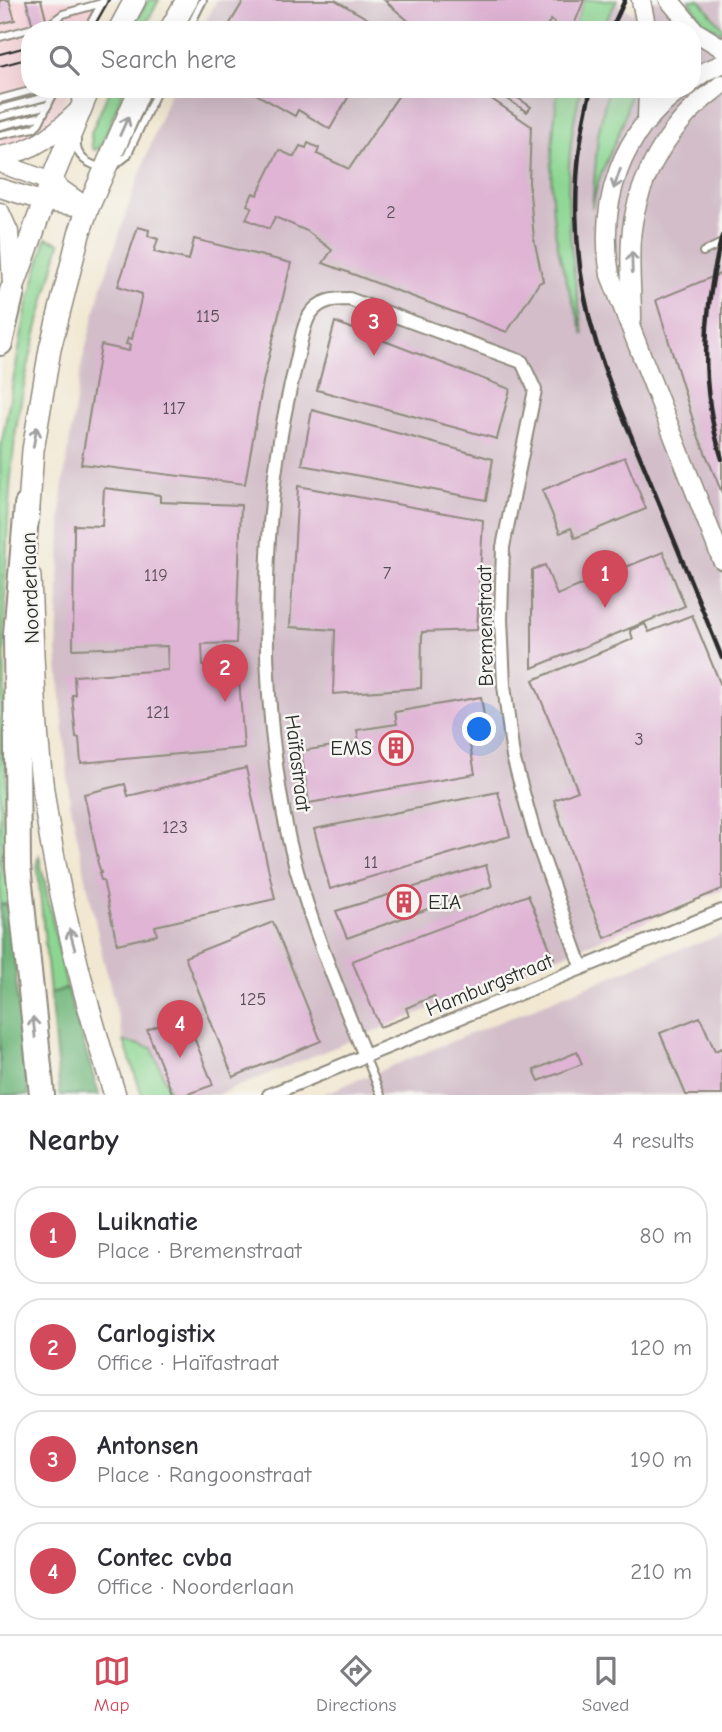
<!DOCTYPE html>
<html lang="en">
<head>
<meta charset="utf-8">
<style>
  :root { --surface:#fff; --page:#f2f2f3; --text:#2b2b33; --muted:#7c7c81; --line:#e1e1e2; --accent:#d1495b }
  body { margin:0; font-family:"Comic Neue",sans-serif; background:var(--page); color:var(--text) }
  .you { position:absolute; left:480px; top:730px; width:24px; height:24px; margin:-18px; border:5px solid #fff; border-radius:50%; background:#1a73e8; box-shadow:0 0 0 10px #1a73e833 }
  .badge { display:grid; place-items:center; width:46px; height:46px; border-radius:50%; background:var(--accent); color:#fff; font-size:23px; font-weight:700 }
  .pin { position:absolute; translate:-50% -58px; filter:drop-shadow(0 2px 4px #0008) }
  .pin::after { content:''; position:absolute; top:37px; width:24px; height:21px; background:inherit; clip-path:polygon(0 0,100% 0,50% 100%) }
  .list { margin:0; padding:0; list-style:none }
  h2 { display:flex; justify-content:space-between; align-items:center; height:91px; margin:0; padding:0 28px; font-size:30px }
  h2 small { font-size:23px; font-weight:400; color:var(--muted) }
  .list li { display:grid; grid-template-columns:46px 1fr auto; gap:21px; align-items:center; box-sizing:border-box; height:98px; margin:0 14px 14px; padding:0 14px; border:2px solid var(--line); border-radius:28px }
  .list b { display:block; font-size:26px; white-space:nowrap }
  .list p { margin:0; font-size:23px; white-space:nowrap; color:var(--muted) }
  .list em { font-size:23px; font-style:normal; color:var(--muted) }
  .icon { flex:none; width:38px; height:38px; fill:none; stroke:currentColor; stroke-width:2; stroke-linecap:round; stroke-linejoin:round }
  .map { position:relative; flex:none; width:722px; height:1095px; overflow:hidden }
  .search { position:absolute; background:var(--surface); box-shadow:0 7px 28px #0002; left:21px; right:21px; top:21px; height:77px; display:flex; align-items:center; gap:18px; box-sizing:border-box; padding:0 24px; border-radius:28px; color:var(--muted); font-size:26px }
  .sheet { height:539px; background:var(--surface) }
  nav { display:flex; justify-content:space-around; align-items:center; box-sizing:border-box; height:98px; border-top:2px solid var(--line); background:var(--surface); font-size:19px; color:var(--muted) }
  nav a { display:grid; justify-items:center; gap:4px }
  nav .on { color:var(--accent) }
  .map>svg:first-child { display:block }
  .built { fill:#f7cfd5 }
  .industrial { fill:#d2bdc8 }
  .green { fill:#8cd692; stroke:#5c805e; stroke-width:2 }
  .forest { fill:#71b77c; stroke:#4e7154; stroke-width:2 }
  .building { fill:#dfb4d4 }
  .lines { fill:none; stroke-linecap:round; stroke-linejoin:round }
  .lane-casing { stroke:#8e8a7e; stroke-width:10 }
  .street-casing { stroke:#8e8a7e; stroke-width:16 }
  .secondary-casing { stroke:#8e8a7e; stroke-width:21 }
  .primary-casing { stroke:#8e8a7e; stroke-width:24 }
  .highway-casing { stroke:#8e8a7e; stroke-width:28 }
  .lane { stroke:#fff; stroke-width:6 }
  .street { stroke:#fff; stroke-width:12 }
  .secondary { stroke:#fff; stroke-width:18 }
  .primary { stroke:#fff; stroke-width:21 }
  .highway { stroke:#fff; stroke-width:24 }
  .tram { stroke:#2b2b2b; stroke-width:2 }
  .rail { stroke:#2b2b2b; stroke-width:4.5 }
  .oneway { stroke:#a0a0a0 }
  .labels { text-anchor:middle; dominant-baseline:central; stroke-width:5; stroke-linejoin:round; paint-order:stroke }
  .number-label { font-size:18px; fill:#584d55 }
  .street-label { font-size:21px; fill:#2b2b2b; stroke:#f6f6f2 }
  .poi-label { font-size:21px; fill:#2b2b2b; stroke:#f6f6f2; text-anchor:end }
</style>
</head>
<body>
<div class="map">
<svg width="722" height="1095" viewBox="0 0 722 1095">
  <rect width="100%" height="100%" fill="#f6f6f2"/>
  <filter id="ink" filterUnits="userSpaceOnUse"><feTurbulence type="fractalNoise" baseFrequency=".0143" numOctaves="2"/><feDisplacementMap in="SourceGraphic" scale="14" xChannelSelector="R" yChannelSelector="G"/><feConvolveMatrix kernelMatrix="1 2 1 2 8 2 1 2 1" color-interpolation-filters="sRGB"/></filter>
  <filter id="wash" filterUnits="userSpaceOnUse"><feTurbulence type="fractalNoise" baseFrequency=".00686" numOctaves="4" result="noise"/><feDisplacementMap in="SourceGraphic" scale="28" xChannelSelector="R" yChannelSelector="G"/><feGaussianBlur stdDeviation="1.57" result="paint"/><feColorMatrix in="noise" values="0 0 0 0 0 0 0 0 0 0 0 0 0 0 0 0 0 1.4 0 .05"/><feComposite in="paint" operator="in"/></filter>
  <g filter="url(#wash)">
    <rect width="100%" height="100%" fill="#f2e8d2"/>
    <!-- built -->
    <path class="built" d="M 0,0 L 97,0 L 89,30 L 30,30 L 30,89 L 69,89 L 57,117 L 47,132 L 33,141 L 0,149 Z"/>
    <!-- industrial -->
    <g class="industrial">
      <path d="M 217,0 L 617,0 L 620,6 L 632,13 L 640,0 L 722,0 L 722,890 L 217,1095 L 142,1095 L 123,1038 L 102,954 L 70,802 L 57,652 L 62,491 L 82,362 L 100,292 L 131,199 L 171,89 L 692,89 L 692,30 L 201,30 Z"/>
      <path d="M 722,935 L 722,1095 L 321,1095 L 663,955 Z"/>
    </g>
    <!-- green -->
    <g class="green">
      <path d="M 148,0 L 159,0 L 143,30 L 131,30 Z"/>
      <path d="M 584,0 L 617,0 L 601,30 L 572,30 Z"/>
      <path d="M 689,0 L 700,0 L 722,27 L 722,33 L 702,20 Z"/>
      <path d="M 110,89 L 124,89 L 101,146 L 95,150 L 92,148 L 91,133 Z"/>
      <path d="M 558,89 L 581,89 C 559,172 569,252 584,335 C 575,307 565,280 559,252 C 547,199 551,143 558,89 Z"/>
      <path d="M 608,89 L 630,89 L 630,94 L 623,123 L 599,179 L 592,208 L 598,135 Z"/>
      <path d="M 46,238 L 60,243 C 44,303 27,362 17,423 C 9,479 7,536 5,592 C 3,696 6,800 12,904 L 0,905 L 0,452 L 26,311 Z"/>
      <path d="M 39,856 L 67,989 L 50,993 L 37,862 Z"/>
      <path d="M 124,1041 L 152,1048 L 171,1095 L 142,1095 Z"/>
    </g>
    <!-- forest -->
    <g class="forest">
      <path d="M 12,904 L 17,994 L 29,1095 L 0,1095 L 0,905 Z"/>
      <path d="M 67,989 L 97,1088 L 99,1095 L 60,1095 L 50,993 Z"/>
    </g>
    <g id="blocks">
      <!-- building -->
      <g class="building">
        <path d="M 0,0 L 9,0 L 15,20 L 0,24 Z"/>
        <path d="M 26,0 L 41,0 L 49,30 L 34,30 Z"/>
        <path d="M 244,0 L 335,0 L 387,30 L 226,30 Z"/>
        <path d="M 384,0 L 584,0 L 572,30 L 563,30 L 551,20 L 543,30 L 419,30 Z"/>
        <path d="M 247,89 L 353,89 L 330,129 L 298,110 L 295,116 Z"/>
        <path d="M 403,89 L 477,89 L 531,126 L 529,182 L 534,239 L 543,281 L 539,283 L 507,332 L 323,263 L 332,250 L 307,231 L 275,217 L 269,229 L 246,219 L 252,207 L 247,205 L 253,193 L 257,195 L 279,150 L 294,157 L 300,146 L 306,148 L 308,143 L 319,148 L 317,154 L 349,169 Z"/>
        <path d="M 509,92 L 531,107 L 527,112 L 506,98 Z"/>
        <path d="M 138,227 L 149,230 L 148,236 L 158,239 L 154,252 L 189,260 L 194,239 L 291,263 L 263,382 L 245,484 L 81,464 L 101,345 L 129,351 L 130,345 L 126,344 L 128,338 L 132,339 L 142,294 L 118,286 Z"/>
        <path d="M 722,273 L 722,493 L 697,433 L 656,300 Z"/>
        <path d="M 335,322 L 510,389 L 497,439 L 317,390 Z"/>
        <path d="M 312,410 L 493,459 L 486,500 L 302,465 Z"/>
        <path d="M 625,457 L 646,509 L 575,538 L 571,528 L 560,533 L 542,490 Z"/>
        <path d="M 298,486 L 483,520 L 477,630 L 422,632 L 421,688 L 333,694 L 335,630 L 290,627 Z"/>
        <path d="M 104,488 L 160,495 L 160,502 L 241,505 L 236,643 L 202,644 L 203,666 L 238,664 L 244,748 L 81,763 L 79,738 L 76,737 L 72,695 L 75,695 L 74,676 L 168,670 L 167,646 L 73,649 L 74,525 L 102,526 Z"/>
        <path d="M 663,552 L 685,606 L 532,668 L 532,570 L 545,565 L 557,595 Z"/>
        <path d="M 692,615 L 722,688 L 722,889 L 605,938 L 580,881 L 554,800 L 578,791 L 533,680 L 633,639 L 630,630 L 645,624 L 649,632 Z"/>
        <path d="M 481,697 L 488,742 L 470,745 L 475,774 L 309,803 L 301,751 L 359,742 L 357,730 L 397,724 L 395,712 Z"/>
        <path d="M 246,768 L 275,899 L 155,926 L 157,935 L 117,944 L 103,880 L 101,880 L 99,873 L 101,873 L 97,860 L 98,859 L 84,794 L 125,784 L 128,796 Z"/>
        <path d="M 498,792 L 510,836 L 330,889 L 314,829 Z"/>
        <path d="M 486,865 L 492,886 L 347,938 L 336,911 Z"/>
        <path d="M 528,895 L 554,958 L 438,1006 L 434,996 L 406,1008 L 409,1016 L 380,1027 L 352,961 Z"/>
        <path d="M 273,922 L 321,1041 L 233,1077 L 185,957 Z"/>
        <path d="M 185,1015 L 213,1085 L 185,1095 L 173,1095 L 147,1030 Z"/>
        <path d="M 700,1017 L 715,1051 L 722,1048 L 722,1095 L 686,1095 L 660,1033 Z"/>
        <path d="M 577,1052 L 582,1064 L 539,1081 L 534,1070 Z"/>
      </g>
    </g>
  </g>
  <g filter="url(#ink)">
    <use href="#blocks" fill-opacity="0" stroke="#8e8a7e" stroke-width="2"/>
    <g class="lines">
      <!-- lane casing -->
      <g class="lane-casing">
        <g id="lane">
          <path d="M 51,23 L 63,30"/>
          <path d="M 87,30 L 103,1"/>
          <path d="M 188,30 L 203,0"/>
          <path d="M 0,37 L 51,23 L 63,14 L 102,3"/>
          <path d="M 0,99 L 37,89"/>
          <path d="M 0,109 L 53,95"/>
          <path d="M 0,117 L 48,105"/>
          <path d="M 0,126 L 42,116"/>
          <path d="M 0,135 L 34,128 L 39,123 L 56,89"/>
          <path d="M 77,141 C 75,158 89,164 102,168"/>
          <path d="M 113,167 L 127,156 L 158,89"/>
          <path d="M 703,252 L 722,243"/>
          <path d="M 365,1056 L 381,1095"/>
        </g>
      </g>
      <!-- street casing -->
      <g class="street-casing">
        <g id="street">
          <path d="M 365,1056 C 333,977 300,901 284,816 C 258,675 260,503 296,364 C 300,349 302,325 311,313 C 321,300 333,299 349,299 L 522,362 L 535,390 L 503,547 L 501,619 L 504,685 L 513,757 L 536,839 L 582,968"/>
          <path d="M 269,1095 L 722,911"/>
        </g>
      </g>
      <!-- secondary casing -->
      <g class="secondary-casing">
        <g id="secondary">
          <path d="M 641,0 L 647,30"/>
          <path d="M 669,0 L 696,32 L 722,48"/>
          <path d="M 692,81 L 706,71 L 722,64"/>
          <path d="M 682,89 C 620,132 598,203 610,275 L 722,560"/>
          <path d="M 647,118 L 648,89"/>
          <path d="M 0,156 C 36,152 56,132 81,108"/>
          <path d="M 0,163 L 51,182 L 88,208"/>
          <path d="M 0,188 L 45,202 L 84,207"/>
          <path d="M 0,212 L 9,232 L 12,283"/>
          <path d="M 632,320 C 632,293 629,265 631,239 C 635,186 662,136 701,101 C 708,95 715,90 722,84"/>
        </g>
      </g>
      <!-- primary casing -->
      <g class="primary-casing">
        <g id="primary">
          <path d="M 119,30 L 135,0"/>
          <path d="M 170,30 L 187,0"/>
          <path d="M 12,291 L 51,182 L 89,89"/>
          <path d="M 28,521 L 33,450 L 50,349 L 79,234 L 88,208 L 140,89"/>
          <path d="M 30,577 C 33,648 34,719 43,790 C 57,893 83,996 115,1095"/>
        </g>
      </g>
      <!-- highway casing -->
      <g class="highway-casing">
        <g id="highway">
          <path d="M 0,343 L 12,291"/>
          <path d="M 27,505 L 16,634 L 18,866 L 42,1095"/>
        </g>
      </g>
      <!-- lane -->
      <use href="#lane" class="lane"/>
      <!-- street -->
      <use href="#street" class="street"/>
      <!-- secondary -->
      <use href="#secondary" class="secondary"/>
      <!-- primary -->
      <use href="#primary" class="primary"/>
      <!-- highway -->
      <use href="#highway" class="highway"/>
      <!-- tram -->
      <g class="tram">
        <path d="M 92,30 L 109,0"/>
        <path d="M 0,54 L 30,46"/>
        <path d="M 0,66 L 30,58"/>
      </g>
      <!-- rail -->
      <g class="rail">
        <path d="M 611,30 L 625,0"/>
        <path d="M 591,89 C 570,171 571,260 596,342 C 609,386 628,428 646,471 C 671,533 697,596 722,658"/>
        <path d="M 722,236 C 703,309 699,386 722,459"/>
      </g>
    </g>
    <!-- one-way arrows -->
    <defs><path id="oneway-shaft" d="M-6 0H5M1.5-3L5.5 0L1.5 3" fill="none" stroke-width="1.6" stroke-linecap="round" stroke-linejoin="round" transform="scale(1.75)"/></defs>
    <g class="oneway">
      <use href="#oneway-shaft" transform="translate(124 126) rotate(-66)"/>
      <use href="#oneway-shaft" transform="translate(617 179) rotate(109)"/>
      <use href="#oneway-shaft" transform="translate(632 262) rotate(-92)"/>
      <use href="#oneway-shaft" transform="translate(35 437) rotate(-80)"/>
      <use href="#oneway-shaft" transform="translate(72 939) rotate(-105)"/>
      <use href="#oneway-shaft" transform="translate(34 1027) rotate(-96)"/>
    </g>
  </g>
  <!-- icons -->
  <defs>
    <g id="building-ring" transform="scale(1.75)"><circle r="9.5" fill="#f6f6f2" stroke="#d1495b" stroke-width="1.5"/><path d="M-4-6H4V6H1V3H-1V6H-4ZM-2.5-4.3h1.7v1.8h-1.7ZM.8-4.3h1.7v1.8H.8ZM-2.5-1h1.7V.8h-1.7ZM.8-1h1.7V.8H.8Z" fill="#d1495b"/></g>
  </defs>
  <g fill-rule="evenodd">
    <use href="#building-ring" x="396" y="748"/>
    <use href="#building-ring" x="404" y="902"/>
  </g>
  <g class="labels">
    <!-- number labels -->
    <g class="number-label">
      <text x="391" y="212">2</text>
      <text x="208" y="316">115</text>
      <text x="174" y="408">117</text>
      <text x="387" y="573">7</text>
      <text x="156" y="575">119</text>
      <text x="158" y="712">121</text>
      <text x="639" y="739">3</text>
      <text x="175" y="827">123</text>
      <text x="371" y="862">11</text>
      <text x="253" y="999">125</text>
    </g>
    <!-- street labels -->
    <g class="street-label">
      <text transform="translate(30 588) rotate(-92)">Noorderlaan</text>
      <text transform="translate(485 626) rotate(-91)">Bremenstraat</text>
      <text transform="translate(298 763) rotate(83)">Haïfastraat</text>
      <text transform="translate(489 985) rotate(-22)">Hamburgstraat</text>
    </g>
    <!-- poi labels -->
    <g class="poi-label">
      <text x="372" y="748">EMS</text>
      <text x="428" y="902" text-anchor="start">EIA</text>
    </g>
  </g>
</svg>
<div class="you"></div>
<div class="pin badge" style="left:605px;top:608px">1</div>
<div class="pin badge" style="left:225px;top:702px">2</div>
<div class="pin badge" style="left:374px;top:356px">3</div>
<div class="pin badge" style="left:180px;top:1058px">4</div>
<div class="search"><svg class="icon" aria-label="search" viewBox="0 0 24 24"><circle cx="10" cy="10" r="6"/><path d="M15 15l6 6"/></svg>Search here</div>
</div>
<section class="sheet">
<h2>Nearby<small>4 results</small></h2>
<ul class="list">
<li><span class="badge">1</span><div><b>Luiknatie</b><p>Place · Bremenstraat</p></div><em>80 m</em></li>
<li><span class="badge">2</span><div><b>Carlogistix</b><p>Office · Haïfastraat</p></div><em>120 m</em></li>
<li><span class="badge">3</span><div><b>Antonsen</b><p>Place · Rangoonstraat</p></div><em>190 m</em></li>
<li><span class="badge">4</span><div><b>Contec cvba</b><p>Office · Noorderlaan</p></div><em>210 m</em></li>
</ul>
</section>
<nav>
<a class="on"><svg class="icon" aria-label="map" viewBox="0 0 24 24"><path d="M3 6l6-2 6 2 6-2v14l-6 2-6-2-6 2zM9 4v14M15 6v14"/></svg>Map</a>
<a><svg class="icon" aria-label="directions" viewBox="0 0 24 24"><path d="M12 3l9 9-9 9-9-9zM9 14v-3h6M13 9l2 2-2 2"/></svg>Directions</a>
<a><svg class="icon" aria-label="saved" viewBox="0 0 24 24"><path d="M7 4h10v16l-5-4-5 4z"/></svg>Saved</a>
</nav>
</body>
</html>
